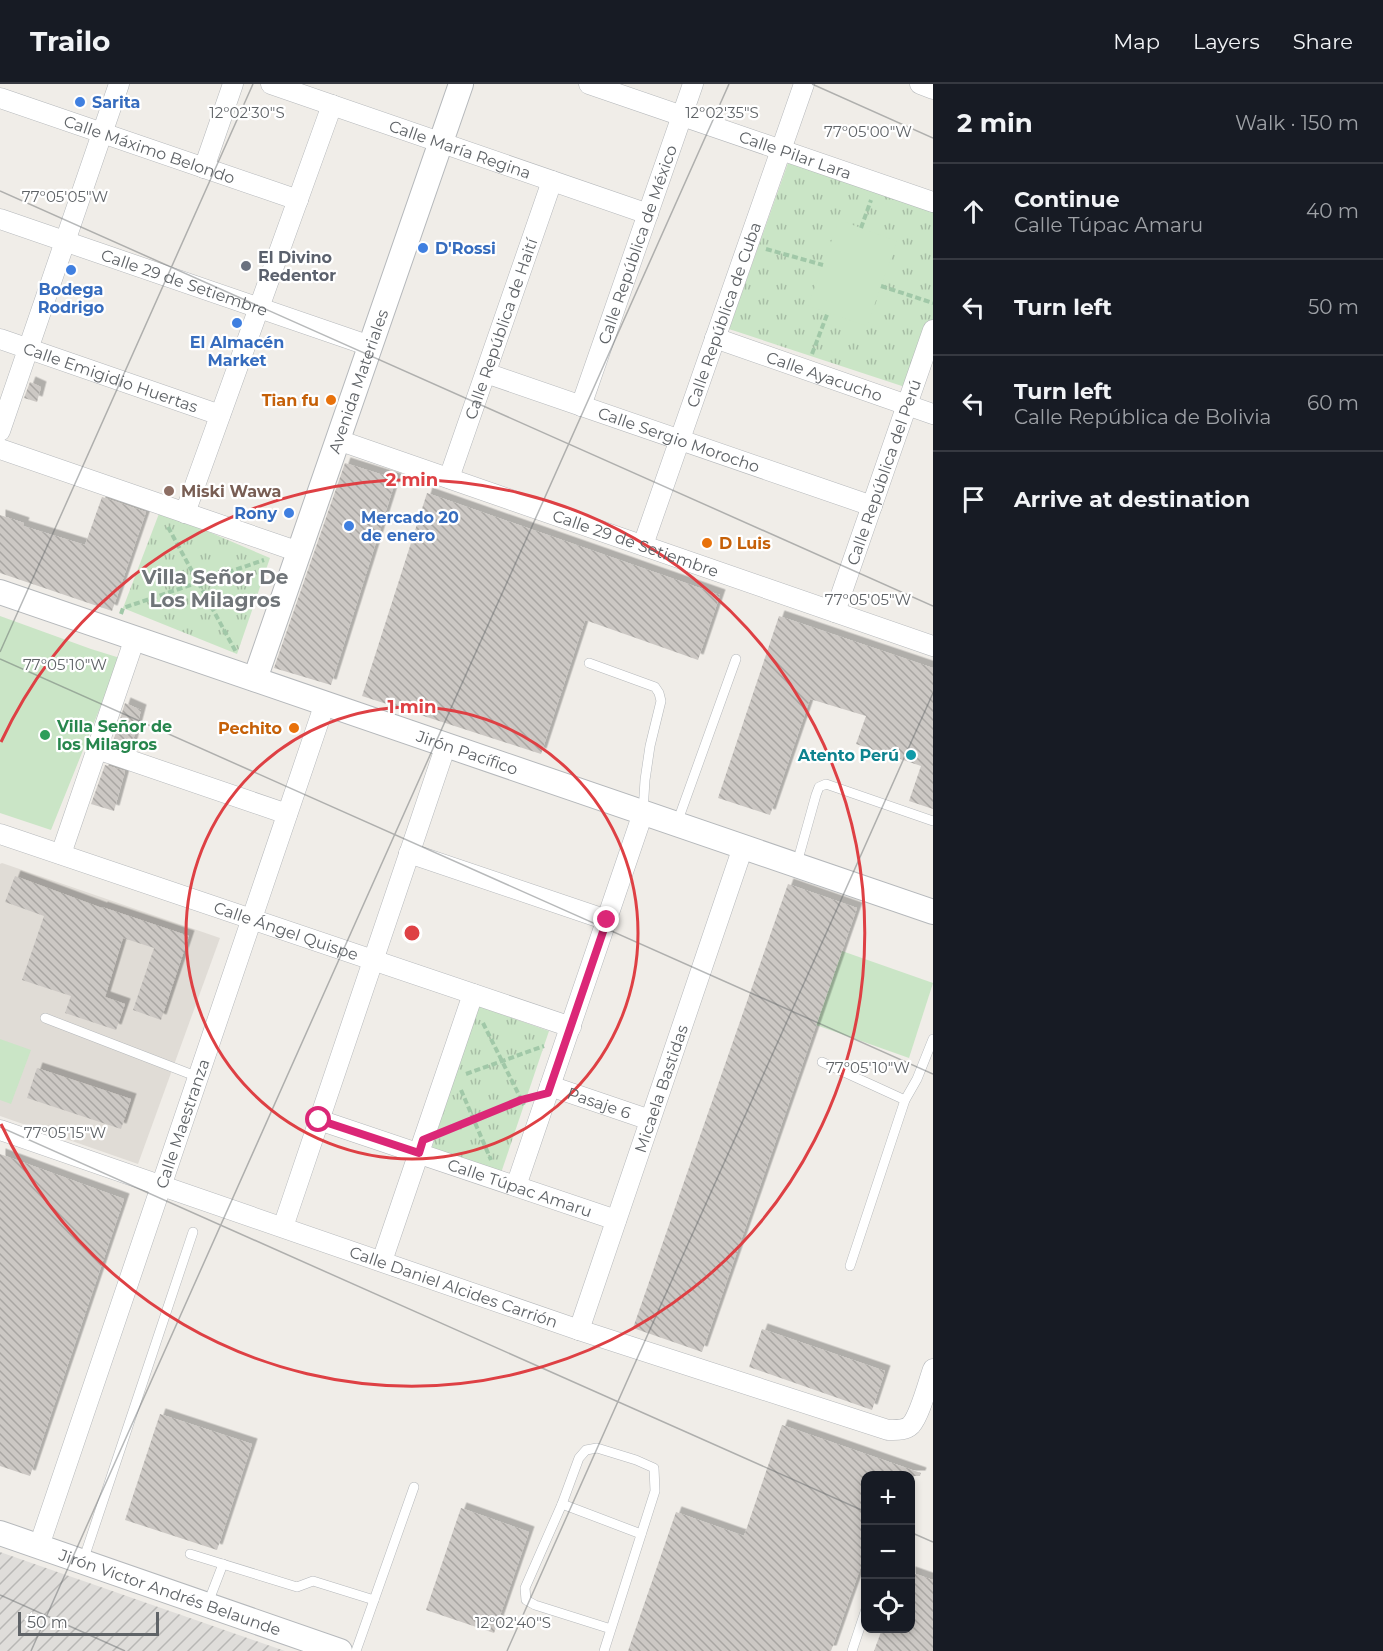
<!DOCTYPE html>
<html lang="en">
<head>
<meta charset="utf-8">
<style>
  :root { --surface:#171b24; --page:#242831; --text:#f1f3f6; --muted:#9ea1a6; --line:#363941 }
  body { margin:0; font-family:Montserrat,sans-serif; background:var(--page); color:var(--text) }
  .controls { position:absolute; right:18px; bottom:18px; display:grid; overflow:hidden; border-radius:12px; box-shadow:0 3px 9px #0003 }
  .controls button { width:54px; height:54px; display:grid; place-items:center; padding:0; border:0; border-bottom:2px solid var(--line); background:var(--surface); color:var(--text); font:30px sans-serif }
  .scale { position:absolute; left:18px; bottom:15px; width:141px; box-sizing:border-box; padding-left:6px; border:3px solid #5f6367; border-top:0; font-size:16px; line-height:21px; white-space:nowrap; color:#5f6367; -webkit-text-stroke:4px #fff; paint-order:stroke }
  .stop { position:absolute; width:18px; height:18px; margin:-14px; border:4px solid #db2777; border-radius:50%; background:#fff }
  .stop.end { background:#db2777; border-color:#fff; box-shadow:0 2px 6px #0008 }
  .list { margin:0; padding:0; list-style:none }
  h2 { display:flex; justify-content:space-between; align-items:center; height:78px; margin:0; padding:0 24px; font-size:26px }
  h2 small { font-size:20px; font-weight:400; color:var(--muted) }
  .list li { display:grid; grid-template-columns:39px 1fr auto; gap:18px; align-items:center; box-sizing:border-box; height:96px; padding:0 24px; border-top:2px solid var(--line) }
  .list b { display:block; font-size:22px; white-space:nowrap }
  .list p { margin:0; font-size:20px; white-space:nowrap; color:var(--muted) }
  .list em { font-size:20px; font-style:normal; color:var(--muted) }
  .icon { flex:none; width:33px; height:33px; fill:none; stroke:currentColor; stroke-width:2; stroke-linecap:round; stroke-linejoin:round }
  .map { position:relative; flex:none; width:933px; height:1567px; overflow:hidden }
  header { display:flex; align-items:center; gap:36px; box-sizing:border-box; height:84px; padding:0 30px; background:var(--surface); border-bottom:2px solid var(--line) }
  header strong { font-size:28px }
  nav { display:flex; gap:33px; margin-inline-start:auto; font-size:21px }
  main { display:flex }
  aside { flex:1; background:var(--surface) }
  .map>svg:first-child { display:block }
  .industrial { fill:url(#industrial-furrows) }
  .education { fill:#e0dcd6 }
  .grass { fill:url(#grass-tufts) }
  .pitch { fill:#cae5c6 }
  .building { fill:url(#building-back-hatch); filter:url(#shadow) }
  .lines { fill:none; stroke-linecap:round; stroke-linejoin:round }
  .service-casing { stroke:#b5b8bb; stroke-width:10 }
  .minor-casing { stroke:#b5b8bb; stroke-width:21 }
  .tertiary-casing { stroke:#b5b8bb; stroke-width:26 }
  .path { stroke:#a1c8a8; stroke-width:4; stroke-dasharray:6 3; stroke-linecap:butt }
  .service { stroke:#fff; stroke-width:9 }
  .minor { stroke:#fff; stroke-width:20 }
  .tertiary { stroke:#fff; stroke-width:24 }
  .route { stroke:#db2777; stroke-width:8 }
  .ticks { fill:none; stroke:#5f6367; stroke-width:1.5; stroke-opacity:0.45 }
  .ring { fill:none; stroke:#de4044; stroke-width:3 }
  .shop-dot { fill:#3f7fe0; stroke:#fff; stroke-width:2 }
  .worship-dot { fill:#6b7280; stroke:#fff; stroke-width:2 }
  .food-dot { fill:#e8710a; stroke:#fff; stroke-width:2 }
  .education-dot { fill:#8d6e63; stroke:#fff; stroke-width:2 }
  .leisure-dot { fill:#2e9e5b; stroke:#fff; stroke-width:2 }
  .culture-dot { fill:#0f9aa8; stroke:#fff; stroke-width:2 }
  .labels { text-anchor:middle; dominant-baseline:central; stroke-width:4.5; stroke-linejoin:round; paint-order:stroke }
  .shop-label { font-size:16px; font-weight:bold; fill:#366cbe; stroke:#fff; text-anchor:start }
  .street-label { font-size:16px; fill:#5f6367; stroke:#fff }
  .worship-label { font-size:16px; font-weight:bold; fill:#5b616d; stroke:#fff; text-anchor:start }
  .food-label { font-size:16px; font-weight:bold; fill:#c56008; stroke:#fff; text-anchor:end }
  .education-label { font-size:16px; font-weight:bold; fill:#785e54; stroke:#fff; text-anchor:start }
  .leisure-label { font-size:16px; font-weight:bold; fill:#27864d; stroke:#fff; text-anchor:start }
  .culture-label { font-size:16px; font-weight:bold; fill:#0d838f; stroke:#fff; text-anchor:end }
  .quarter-label { font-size:20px; font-weight:bold; fill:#707579; stroke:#fff }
  .ticks-label { font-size:15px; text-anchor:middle; fill:#5f6367; stroke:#fff; stroke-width:4.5; stroke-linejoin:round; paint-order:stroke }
  .centre { fill:#de4044; stroke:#fff; stroke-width:3 }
  .ring-label { font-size:18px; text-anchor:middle; font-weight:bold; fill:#de4044; stroke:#fff; stroke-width:4.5; stroke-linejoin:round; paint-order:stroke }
</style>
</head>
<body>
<header>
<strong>Trailo</strong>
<nav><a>Map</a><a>Layers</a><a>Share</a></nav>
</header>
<main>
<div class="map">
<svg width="933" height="1567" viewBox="0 0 933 1567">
  <defs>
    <pattern id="industrial-furrows" width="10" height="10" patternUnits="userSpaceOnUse" patternTransform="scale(1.5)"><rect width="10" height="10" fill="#dfddda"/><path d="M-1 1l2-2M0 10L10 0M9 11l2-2" fill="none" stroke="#b8b7b5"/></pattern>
    <pattern id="grass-tufts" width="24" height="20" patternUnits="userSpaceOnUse" patternTransform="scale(1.5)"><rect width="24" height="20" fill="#cae5c6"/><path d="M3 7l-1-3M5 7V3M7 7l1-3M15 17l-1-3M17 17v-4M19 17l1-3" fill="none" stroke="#a7bda5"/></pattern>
    <pattern id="building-back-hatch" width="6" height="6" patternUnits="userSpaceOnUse" patternTransform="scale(1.5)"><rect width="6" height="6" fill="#ccc8c4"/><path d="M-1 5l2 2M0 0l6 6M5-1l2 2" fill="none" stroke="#a9a6a3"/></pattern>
    <filter id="shadow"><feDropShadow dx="5.5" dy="-5.5" stdDeviation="0" flood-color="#0004"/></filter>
  </defs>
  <rect width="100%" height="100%" fill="#f0ede8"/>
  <!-- industrial -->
  <path class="industrial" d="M 0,1468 L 285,1567 L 0,1567 Z"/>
  <!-- education -->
  <path class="education" d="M 2,779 L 220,854 L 138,1080 L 0,1032 L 0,780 Z"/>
  <!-- grass -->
  <g class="grass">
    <path d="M 788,79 L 933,127 L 933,235 L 908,304 L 729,245 Z"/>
    <path d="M 160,427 L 270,474 L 237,570 L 123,524 Z"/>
    <path d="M 478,922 L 549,947 L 501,1089 L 431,1066 Z"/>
  </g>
  <!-- pitch -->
  <g class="pitch">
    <path d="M 839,136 L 897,157 L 867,242 L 808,222 Z"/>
    <path d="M 0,532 L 91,565 L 120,574 L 51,746 L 0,729 Z"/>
    <path d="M 842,867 L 933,899 L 909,974 L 816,941 Z"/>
    <path d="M 0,955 L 31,966 L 11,1020 L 0,1016 Z"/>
  </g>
  <!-- building -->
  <g class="building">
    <path d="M 30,298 L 41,303 L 37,318 L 24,314 Z"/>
    <path d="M 345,379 L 396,395 L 331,601 L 274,584 Z"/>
    <path d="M 427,409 L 720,511 L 698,576 L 585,536 L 541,670 L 362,612 Z"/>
    <path d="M 102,413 L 146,428 L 112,527 L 0,489 L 0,431 L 24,439 L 23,442 L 85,461 Z"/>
    <path d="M 779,532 L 933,584 L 933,725 L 909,717 L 921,682 L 856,660 L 866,632 L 810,615 L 770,731 L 718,714 Z"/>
    <path d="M 125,619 L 141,626 L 131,664 L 113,658 Z"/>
    <path d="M 105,681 L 125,687 L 114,727 L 91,720 Z"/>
    <path d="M 15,792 L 102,824 L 102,823 L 189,852 L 161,936 L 133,926 L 154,864 L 123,854 L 105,913 L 125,920 L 116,946 L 65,929 L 71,912 L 22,896 L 44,832 L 5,818 Z"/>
    <path d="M 788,800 L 857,824 L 702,1268 L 633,1244 Z"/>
    <path d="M 37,984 L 131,1015 L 121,1045 L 27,1014 Z"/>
    <path d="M 0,1070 L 124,1115 L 30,1392 L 0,1382 Z"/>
    <path d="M 762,1245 L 885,1287 L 872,1326 L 749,1283 Z"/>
    <path d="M 160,1330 L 252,1360 L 217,1466 L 125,1436 Z"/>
    <path d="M 782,1341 L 921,1389 L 920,1392 L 866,1392 L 866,1468 L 831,1567 L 628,1567 L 676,1428 L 744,1452 Z"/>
    <path d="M 461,1424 L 529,1448 L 494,1549 L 426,1526 Z"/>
    <path d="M 910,1488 L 933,1496 L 933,1567 L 874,1567 L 882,1545 L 910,1545 Z"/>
  </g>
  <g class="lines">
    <!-- service casing -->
    <g class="service-casing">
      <g id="service">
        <path d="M 589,579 L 655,603 L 659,609 L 661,617 L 650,662 L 645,696 L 643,728"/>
        <path d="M 677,739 L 736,575"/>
        <path d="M 797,779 L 816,711 L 819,703 L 826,700 L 933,737"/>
        <path d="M 45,934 L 198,993"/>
        <path d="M 822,978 L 905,1016"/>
        <path d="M 850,1182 L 905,1016 L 917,995 L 933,955"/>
        <path d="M 562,1420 L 641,1450"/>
        <path d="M 190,1470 L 297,1503 L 313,1497 L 374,1516"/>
        <path d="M 83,1477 L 193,1148"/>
        <path d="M 208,1519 L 223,1480"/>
        <path d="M 356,1567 L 414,1403"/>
        <path d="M 604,1567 L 655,1407 L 654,1384 L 636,1376 L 597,1364 L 586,1366 L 579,1374 L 562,1420 L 525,1504 L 526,1516 L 535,1521 L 611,1545"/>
        <path d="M 852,1567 L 866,1525"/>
      </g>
    </g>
    <!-- minor casing -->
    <g class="minor-casing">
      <g id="minor">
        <path id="s1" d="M 271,0 L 648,130"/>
        <path id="s2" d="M 589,0 L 933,118"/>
        <path d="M 920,0 L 933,5"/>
        <path id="s3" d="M 0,14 L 298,116"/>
        <path d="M 204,84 L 233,0"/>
        <path id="s4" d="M 0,135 L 370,262"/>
        <path id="s5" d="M 715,254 L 933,330"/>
        <path id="s6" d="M 0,255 L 220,331"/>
        <path id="s7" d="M 486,289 L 872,422"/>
        <path id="s8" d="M 581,322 L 693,0"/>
        <path d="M 0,347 L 119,0"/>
        <path id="s9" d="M 338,356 L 933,562"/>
        <path d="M 0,365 L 299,468"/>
        <path id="s10" d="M 449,394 L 552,97"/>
        <path d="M 185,429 L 332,21"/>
        <path id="s11" d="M 643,461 L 804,0"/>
        <path id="s12" d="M 835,528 L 933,246"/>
        <path d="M 97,665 L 287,730"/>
        <path id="s13" d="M 0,750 L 571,943"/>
        <path d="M 409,769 L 607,836"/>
        <path d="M 61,770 L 135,554"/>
        <path id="s14" d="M 550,1002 L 650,1036"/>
        <path id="s15" d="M 319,1036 L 616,1136"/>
        <path id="s16" d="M 0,1046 L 579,1246 L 888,1346 C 896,1346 905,1347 911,1341 C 920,1331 928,1299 933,1285"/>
        <path d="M 516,1102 L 643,729"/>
        <path d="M 283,1143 L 446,661"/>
        <path d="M 382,1177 L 473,910"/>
        <path id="s17" d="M 579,1246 L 743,763"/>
        <path id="s18" d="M 39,1462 L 325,619"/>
      </g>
    </g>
    <!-- tertiary casing -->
    <g class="tertiary-casing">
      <g id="tertiary">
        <path id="s19" d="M 0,508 L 933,828"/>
        <path id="s20" d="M 255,595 L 461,0"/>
        <path id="s21" d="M 0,1449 L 340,1567"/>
      </g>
    </g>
    <!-- path -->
    <g class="path">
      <path d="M 861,144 L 871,116"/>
      <path d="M 766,165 L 823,181"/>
      <path d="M 881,202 L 933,219"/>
      <path d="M 812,270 L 828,228"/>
      <path d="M 168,443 L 236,568"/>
      <path d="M 121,530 L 123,524 L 264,476"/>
      <path d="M 483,939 L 524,1021"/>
      <path d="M 466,990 L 544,962"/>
      <path d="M 461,1006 L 491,1076"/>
      <path d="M 446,1047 L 523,1015"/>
    </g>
    <!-- service -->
    <use href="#service" class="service"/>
    <!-- minor -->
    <use href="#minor" class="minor"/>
    <!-- tertiary -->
    <use href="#tertiary" class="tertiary"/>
  </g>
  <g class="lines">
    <!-- route -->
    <path class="route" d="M 319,1036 L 419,1069 L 423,1056 L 521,1016 L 548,1009 L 607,836"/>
  </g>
  <!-- ticks -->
  <path class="ticks" d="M 812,0 L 933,54M 0,107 L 933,522M 0,568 L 253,0M 0,575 L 933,990M 0,1043 L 866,1428M 910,1448 L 933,1458M 0,1511 L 125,1567M 31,1567 L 729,0M 507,1567 L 933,609"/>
  <!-- distance rings -->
  <g class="ring">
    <circle cx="412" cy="849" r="226"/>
    <path d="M1 658A453 453 0 1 1 1 1040"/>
  </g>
  <!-- markers -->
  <g class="shop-dot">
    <circle cx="80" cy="18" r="6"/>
    <circle cx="423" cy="164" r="6"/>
    <circle cx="71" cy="186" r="6"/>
    <circle cx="237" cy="239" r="6"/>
    <circle cx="289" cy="429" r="6"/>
    <circle cx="349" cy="442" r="6"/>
  </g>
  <circle class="worship-dot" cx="246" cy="182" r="6"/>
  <g class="food-dot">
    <circle cx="331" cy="316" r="6"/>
    <circle cx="707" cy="459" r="6"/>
    <circle cx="294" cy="644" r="6"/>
  </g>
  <circle class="education-dot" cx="169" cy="407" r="6"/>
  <circle class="leisure-dot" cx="45" cy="651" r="6"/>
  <circle class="culture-dot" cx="911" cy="671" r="6"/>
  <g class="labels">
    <!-- shop labels -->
    <g class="shop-label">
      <text x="92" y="18">Sarita</text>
      <text x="435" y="164">D'Rossi</text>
      <text x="71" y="205" text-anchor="middle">Bodega<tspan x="71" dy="18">Rodrigo</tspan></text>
      <text x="237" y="258" text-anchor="middle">El Almacén<tspan x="237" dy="18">Market</tspan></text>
      <text x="277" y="429" text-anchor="end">Rony</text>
      <text x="361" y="433">Mercado 20<tspan x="361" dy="18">de enero</tspan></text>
    </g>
    <!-- street labels -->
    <g class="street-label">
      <text stroke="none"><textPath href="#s3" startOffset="158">Calle Máximo Belondo</textPath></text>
      <text stroke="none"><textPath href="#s1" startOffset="200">Calle María Regina</textPath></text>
      <text stroke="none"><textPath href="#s2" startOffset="218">Calle Pilar Lara</textPath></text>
      <text stroke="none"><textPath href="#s8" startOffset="171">Calle República de México</textPath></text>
      <text stroke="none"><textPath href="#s4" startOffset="195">Calle 29 de Setiembre</textPath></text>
      <text stroke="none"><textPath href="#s11" startOffset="244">Calle República de Cuba</textPath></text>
      <text stroke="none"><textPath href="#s10" startOffset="158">Calle República de Haití</textPath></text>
      <text stroke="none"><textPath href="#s5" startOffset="116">Calle Ayacucho</textPath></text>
      <text stroke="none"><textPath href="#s6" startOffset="117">Calle Emigidio Huertas</textPath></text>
      <text stroke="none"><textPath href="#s20" startOffset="315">Avenida Materiales</textPath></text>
      <text stroke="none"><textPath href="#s7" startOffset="204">Calle Sergio Morocho</textPath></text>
      <text stroke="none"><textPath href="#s12" startOffset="148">Calle República del Perú</textPath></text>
      <text stroke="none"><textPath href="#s9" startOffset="315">Calle 29 de Setiembre</textPath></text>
      <text stroke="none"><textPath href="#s19" startOffset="494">Jirón Pacífico</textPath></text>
      <text stroke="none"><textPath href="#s13" startOffset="302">Calle Ángel Quispe</textPath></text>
      <text stroke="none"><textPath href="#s17" startOffset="255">Micaela Bastidas</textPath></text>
      <text stroke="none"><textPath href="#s14" startOffset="52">Pasaje 6</textPath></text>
      <text stroke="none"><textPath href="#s18" startOffset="446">Calle Maestranza</textPath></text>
      <text stroke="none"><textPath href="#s15" startOffset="212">Calle Túpac Amaru</textPath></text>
      <text stroke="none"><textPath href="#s16" startOffset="480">Calle Daniel Alcides Carrión</textPath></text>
      <text stroke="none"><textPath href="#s21" startOffset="180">Jirón Victor Andrés Belaunde</textPath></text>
    </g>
    <!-- worship labels -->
    <g class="worship-label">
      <text x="258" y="173">El Divino<tspan x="258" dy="18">Redentor</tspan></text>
    </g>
    <!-- food labels -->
    <g class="food-label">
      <text x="319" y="316">Tian fu</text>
      <text x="719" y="459" text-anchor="start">D Luis</text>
      <text x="282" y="644">Pechito</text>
    </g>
    <!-- education labels -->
    <g class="education-label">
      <text x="181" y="407">Miski Wawa</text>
    </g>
    <!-- leisure labels -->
    <g class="leisure-label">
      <text x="57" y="642">Villa Señor de<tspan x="57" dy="18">los Milagros</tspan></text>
    </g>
    <!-- culture labels -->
    <g class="culture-label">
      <text x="899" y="671">Atento Perú</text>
    </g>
    <!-- quarter labels -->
    <g class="quarter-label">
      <text x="215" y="493">Villa Señor De<tspan x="215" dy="23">Los Milagros</tspan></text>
    </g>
  </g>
  <g class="ticks-label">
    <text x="247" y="34">12°02'30"S</text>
    <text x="722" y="34">12°02'35"S</text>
    <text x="868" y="53">77°05'00"W</text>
    <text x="65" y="118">77°05'05"W</text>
    <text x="868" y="521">77°05'05"W</text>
    <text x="65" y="586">77°05'10"W</text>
    <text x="868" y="989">77°05'10"W</text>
    <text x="65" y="1054">77°05'15"W</text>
    <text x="513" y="1544">12°02'40"S</text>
  </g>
  <circle cx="412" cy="849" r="9" class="centre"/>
  <g class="ring-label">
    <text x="412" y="402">2 min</text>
    <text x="412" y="629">1 min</text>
  </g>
</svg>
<div class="controls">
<button>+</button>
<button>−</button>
<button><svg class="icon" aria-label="locate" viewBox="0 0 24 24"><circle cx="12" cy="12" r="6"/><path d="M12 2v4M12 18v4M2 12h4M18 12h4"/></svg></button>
</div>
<div class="scale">50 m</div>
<div class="stop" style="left:319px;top:1036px"></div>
<div class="stop end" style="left:607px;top:836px"></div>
</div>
<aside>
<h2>2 min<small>Walk · 150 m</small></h2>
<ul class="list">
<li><svg class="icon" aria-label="ahead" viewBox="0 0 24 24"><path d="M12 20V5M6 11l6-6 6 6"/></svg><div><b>Continue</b><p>Calle Túpac Amaru</p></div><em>40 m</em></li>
<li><svg class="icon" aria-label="left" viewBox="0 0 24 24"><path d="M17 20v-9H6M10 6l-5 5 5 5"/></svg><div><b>Turn left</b></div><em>50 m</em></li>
<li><svg class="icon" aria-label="left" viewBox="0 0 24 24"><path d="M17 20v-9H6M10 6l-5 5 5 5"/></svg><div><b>Turn left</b><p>Calle República de Bolivia</p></div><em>60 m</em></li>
<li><svg class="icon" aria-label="arrive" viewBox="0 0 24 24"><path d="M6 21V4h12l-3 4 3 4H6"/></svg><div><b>Arrive at destination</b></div></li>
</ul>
</aside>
</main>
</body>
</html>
